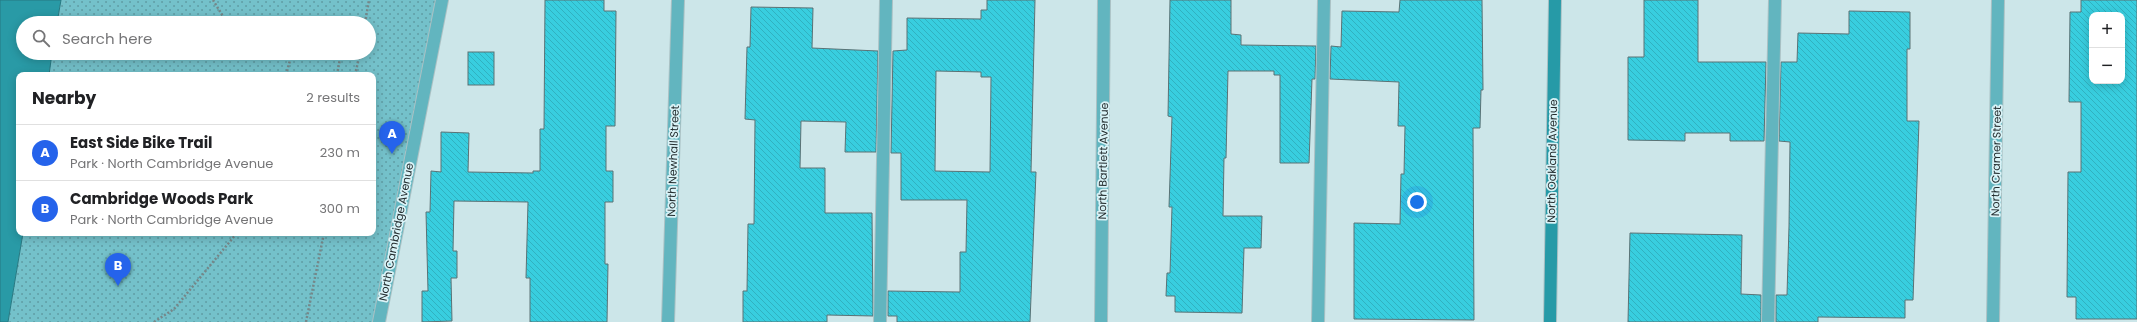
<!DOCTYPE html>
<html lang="en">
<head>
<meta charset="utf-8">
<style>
  :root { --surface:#fff; --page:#f6f6f6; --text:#202124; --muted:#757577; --line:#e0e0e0; --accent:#2563eb }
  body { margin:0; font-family:Poppins,sans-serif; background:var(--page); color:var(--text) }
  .controls { position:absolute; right:12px; top:12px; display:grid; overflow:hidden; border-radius:8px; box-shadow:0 2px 10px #0003 }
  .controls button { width:36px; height:36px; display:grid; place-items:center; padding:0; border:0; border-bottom:1px solid var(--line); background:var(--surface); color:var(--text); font:20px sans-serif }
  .you { position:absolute; left:1417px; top:202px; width:14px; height:14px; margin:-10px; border:3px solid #fff; border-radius:50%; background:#1a73e8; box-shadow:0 0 0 6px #1a73e833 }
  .badge { display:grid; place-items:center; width:26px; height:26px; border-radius:50%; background:var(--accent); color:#fff; font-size:13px; font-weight:700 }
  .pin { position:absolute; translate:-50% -33px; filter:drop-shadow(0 1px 2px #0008) }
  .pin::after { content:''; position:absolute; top:21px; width:14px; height:12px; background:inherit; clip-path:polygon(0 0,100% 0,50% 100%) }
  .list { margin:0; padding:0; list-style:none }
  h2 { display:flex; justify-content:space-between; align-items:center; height:52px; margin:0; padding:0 16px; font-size:17px }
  h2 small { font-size:13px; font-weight:400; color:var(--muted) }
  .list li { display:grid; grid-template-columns:26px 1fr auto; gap:12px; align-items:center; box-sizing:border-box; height:56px; padding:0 16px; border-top:1px solid var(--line) }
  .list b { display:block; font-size:15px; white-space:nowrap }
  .list p { margin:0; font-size:13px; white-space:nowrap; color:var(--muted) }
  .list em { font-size:13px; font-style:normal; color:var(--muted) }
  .icon { flex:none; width:22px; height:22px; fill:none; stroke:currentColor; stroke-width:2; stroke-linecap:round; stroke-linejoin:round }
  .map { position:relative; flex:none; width:2137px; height:322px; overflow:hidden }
  .search { position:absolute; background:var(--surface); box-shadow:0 2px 10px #0003; left:16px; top:16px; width:360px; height:44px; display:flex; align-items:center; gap:10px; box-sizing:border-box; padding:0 14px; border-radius:22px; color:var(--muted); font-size:15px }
  .panel { position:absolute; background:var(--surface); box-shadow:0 2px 10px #0003; left:16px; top:72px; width:360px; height:164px; border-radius:8px }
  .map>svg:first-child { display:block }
  .green { fill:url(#green-dots) }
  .water { fill:#299aa6; stroke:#277982 }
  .building { fill:url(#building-back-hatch); stroke:#5a7275; fill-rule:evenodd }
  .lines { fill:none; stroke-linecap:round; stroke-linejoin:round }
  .service-casing { stroke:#aac1c4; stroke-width:14 }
  .minor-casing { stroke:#aac1c4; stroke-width:14 }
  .secondary-casing { stroke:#aac1c4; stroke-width:14 }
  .path { stroke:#758789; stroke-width:2.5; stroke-dasharray:2 2; stroke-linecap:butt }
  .service { stroke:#62b5bf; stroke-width:12 }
  .minor { stroke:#62b5bf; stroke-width:12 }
  .secondary { stroke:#269aa7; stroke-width:12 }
  .labels { text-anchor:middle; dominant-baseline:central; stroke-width:3.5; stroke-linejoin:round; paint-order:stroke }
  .street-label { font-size:11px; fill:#232d2f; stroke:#daf3f7 }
</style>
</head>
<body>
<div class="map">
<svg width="2137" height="322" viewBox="0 0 2137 322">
  <defs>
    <pattern id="green-dots" width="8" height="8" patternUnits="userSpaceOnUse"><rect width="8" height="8" fill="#74c1ca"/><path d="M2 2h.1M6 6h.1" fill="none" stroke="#5f9da4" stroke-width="1.8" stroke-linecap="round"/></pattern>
    <pattern id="building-back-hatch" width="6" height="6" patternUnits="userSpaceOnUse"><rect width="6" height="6" fill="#38cedf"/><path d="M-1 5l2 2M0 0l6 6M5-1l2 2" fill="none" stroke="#31b1c0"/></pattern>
  </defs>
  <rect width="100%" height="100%" fill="#cce6e9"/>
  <!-- green -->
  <path class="green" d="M 61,0 L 443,0 L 375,322 L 8,322 L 23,233 L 373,233 L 373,75 L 49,75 L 52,53 L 369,53 L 369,23 L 57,23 Z"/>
  <!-- water -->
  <path class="water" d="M 0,0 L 61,0 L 57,23 L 23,23 L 23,53 L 52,53 L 49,75 L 19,75 L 19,233 L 23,233 L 8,322 L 0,322 Z"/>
  <!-- building -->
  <g class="building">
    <path d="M 545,0 L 604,0 L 604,11 L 616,11 L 615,126 L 606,126 L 606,171 L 613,171 L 613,202 L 605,202 L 605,264 L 608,264 L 607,322 L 530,322 L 530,278 L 526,278 L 528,202 L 454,201 L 453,251 L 457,251 L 457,278 L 451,278 L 452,321 L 422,322 L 422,291 L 428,291 L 426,212 L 430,212 L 431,171 L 441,172 L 441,132 L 469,133 L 468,172 L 533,173 L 533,171 L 540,171 L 540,129 L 544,129 Z"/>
    <path d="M 987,0 L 1035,0 L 1031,172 L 1036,172 L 1030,322 L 897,322 L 897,316 L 888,316 L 888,291 L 960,292 L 960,252 L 966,252 L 967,200 L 901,200 L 901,153 L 891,153 L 893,51 L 907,50 L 907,18 L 981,19 L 981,10 L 987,10 ZM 936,71 L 981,72 L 981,77 L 991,77 L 990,172 L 935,171 Z"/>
    <path d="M 1170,0 L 1231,0 L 1231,34 L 1241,35 L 1241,45 L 1316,46 L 1315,79 L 1312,79 L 1309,163 L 1280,163 L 1280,75 L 1274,75 L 1274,71 L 1228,71 L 1226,158 L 1224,158 L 1223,216 L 1262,216 L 1261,248 L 1244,248 L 1242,313 L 1175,312 L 1175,296 L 1166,296 L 1167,273 L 1170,273 L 1172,207 L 1169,207 L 1172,117 L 1168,116 Z"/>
    <path d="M 1400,0 L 1482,0 L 1483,90 L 1481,90 L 1480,128 L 1473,128 L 1474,320 L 1354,319 L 1354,223 L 1400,224 L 1401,174 L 1404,174 L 1405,126 L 1398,126 L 1399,82 L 1330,79 L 1331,46 L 1341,47 L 1342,11 L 1399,12 Z"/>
    <path d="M 1644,0 L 1698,0 L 1698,62 L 1766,62 L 1764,141 L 1730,141 L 1730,133 L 1685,133 L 1685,141 L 1628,140 L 1628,57 L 1644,57 Z"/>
    <path d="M 2081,0 L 2137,0 L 2137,319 L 2076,319 L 2076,297 L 2067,297 L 2068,172 L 2081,172 L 2081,102 L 2069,102 L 2070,12 L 2081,12 ZM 2092,15 L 2122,15 L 2122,81 L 2092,81 Z"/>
    <path d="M 751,7 L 813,8 L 812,48 L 878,51 L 876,152 L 845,152 L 846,122 L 801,121 L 800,168 L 825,168 L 825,213 L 872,213 L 873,316 L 827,315 L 827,322 L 743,322 L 743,291 L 747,291 L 748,224 L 754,224 L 755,120 L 745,119 L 747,47 L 750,47 Z"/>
    <path d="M 1849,11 L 1910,12 L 1910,49 L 1907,49 L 1907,121 L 1919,121 L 1913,300 L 1905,300 L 1905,318 L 1818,317 L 1818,322 L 1776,322 L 1776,295 L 1787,295 L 1789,226 L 1790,142 L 1779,141 L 1781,62 L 1797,62 L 1798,33 L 1849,34 Z"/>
    <rect x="468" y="52" width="26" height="33"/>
    <path d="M 1630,233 L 1742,235 L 1741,294 L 1761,295 L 1761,322 L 1628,322 Z"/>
  </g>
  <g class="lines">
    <!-- service casing -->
    <g class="service-casing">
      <g id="service">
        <path d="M 880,322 L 886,0"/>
        <path d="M 1318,322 L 1324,0"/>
        <path d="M 1768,322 L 1775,0"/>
      </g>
    </g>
    <!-- minor casing -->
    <g class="minor-casing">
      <g id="minor">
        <path d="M 379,322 L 442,0"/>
        <path d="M 668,322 L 678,0"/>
        <path d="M 1101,322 L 1104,0"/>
        <path d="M 1993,322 L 1998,0"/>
      </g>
    </g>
    <!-- secondary casing -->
    <g class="secondary-casing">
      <path id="secondary" d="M 1550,322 L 1555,0"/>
    </g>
    <!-- path -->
    <g class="path">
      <path d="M 213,0 L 227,23"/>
      <path d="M 365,23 L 369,0"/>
      <path d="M 286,75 L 292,53"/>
      <path d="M 337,75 L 341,53"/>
      <path d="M 355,75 L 360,53"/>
      <path d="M 154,322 L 174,309 L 237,233"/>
      <path d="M 306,322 L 324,233"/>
    </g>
    <!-- service -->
    <use href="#service" class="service"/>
    <!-- minor -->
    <use href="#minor" class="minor"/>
    <!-- secondary -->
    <use href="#secondary" class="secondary"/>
  </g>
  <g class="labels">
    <!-- street labels -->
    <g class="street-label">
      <text transform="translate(673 161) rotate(-88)">North Newhall Street</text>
      <text transform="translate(1103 161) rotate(-89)">North Bartlett Avenue</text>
      <text transform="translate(1552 161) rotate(-89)">North Oakland Avenue</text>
      <text transform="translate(1996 161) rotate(-89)">North Cramer Street</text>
      <text transform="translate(396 232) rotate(-79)">North Cambridge Avenue</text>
    </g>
  </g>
</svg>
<div class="controls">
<button>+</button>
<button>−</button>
</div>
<div class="you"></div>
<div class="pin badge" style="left:392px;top:154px">A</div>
<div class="pin badge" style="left:118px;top:286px">B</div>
<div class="search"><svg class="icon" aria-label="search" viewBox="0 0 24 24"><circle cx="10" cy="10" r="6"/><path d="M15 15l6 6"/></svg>Search here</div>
<section class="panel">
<h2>Nearby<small>2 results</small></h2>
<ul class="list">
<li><span class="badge">A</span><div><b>East Side Bike Trail</b><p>Park · North Cambridge Avenue</p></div><em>230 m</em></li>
<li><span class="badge">B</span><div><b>Cambridge Woods Park</b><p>Park · North Cambridge Avenue</p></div><em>300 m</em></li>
</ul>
</section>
</div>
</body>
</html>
